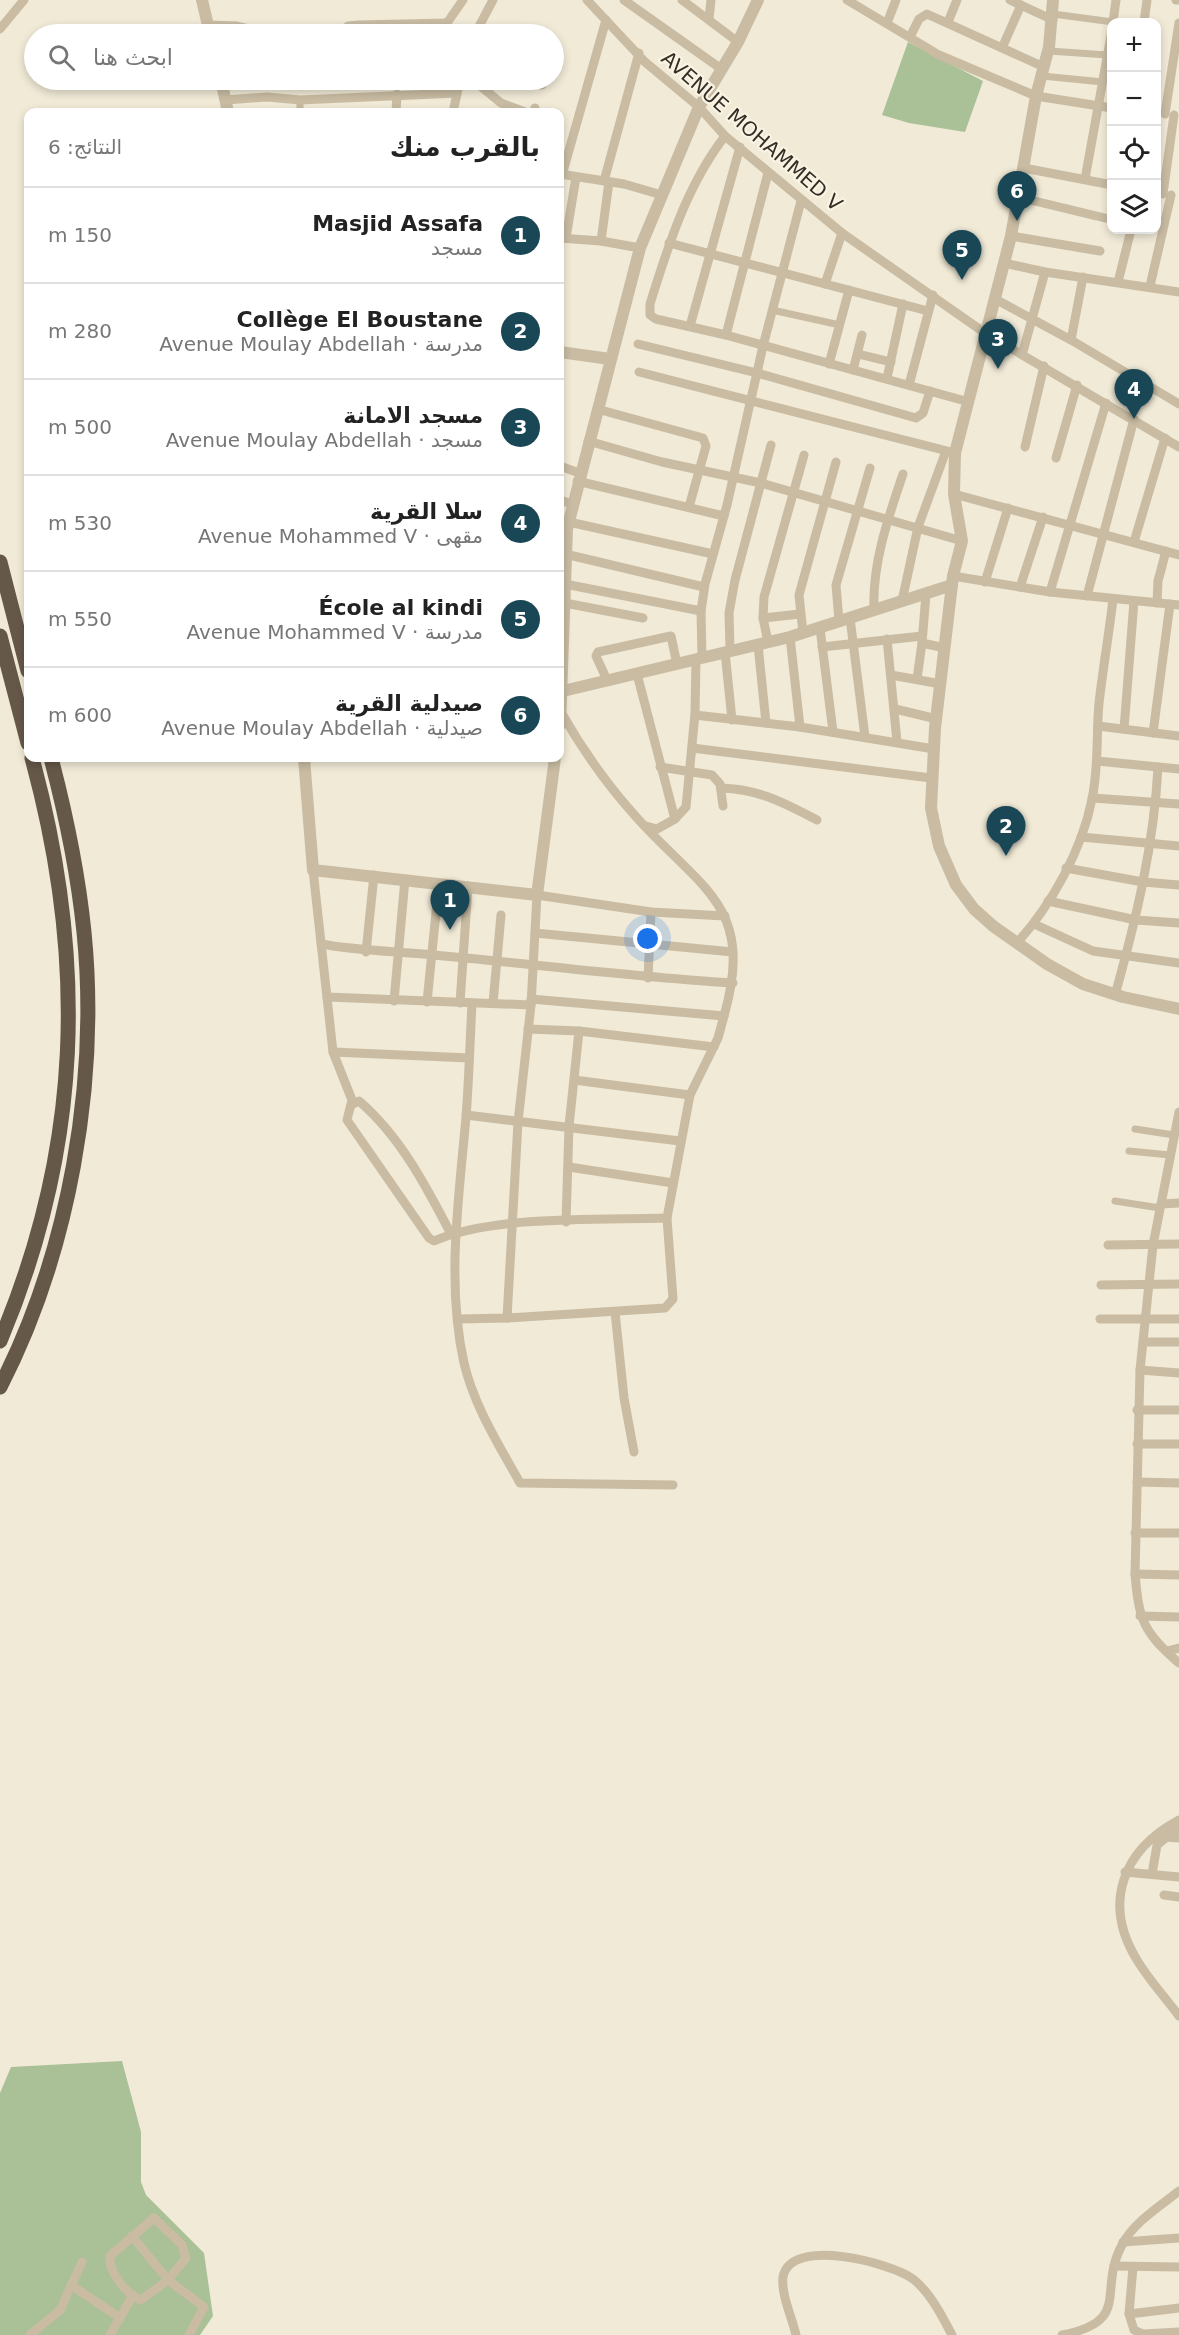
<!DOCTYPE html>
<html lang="ar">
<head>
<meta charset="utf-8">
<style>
  :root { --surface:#fff; --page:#f2f2f2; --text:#222; --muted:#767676; --line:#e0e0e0; --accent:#1a4756 }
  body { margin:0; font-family:"DejaVu Sans",Cairo,sans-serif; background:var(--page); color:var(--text); direction:rtl }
  .controls { position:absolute; right:18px; top:18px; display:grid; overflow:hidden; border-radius:12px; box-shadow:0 3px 9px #0003 }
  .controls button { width:54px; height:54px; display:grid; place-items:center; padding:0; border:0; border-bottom:2px solid var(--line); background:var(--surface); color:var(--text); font:30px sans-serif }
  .you { position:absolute; left:648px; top:939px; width:21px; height:21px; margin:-15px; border:4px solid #fff; border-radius:50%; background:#1a73e8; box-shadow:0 0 0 9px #1a73e833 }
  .badge { display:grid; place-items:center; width:39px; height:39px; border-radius:50%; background:var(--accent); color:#fff; font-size:20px; font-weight:700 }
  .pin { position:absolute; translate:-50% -50px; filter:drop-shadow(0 2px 3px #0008) }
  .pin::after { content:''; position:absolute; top:32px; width:21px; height:18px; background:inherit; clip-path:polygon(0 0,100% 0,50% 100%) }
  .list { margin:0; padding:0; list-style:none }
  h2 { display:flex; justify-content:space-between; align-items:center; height:78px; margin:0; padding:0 24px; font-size:26px }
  h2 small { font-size:20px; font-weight:400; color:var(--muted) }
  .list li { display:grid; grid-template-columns:39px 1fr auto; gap:18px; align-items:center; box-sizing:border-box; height:96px; padding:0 24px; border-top:2px solid var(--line) }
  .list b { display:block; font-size:22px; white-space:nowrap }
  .list p { margin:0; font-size:20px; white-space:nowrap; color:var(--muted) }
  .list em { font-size:20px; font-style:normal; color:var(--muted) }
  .icon { flex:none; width:33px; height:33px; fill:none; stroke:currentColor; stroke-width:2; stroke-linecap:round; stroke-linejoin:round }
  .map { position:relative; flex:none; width:1179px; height:2335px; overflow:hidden; direction:ltr }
  .search { position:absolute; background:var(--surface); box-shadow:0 3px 9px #0003; left:24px; top:24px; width:540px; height:66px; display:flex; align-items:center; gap:15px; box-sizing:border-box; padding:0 21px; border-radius:33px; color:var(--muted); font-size:22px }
  .panel { position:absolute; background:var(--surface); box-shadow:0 3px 9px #0003; left:24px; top:108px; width:540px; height:654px; border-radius:12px; direction:rtl }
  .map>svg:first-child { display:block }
  .green { fill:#aac097 }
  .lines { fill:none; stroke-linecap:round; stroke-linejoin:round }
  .pedestrian { stroke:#c9bca3; stroke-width:7 }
  .minor { stroke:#c9bca3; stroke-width:9 }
  .tertiary { stroke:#c9bca3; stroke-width:12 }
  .trunk { stroke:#665849; stroke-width:15 }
  .labels { text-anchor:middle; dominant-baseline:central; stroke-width:4.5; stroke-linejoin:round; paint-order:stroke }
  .street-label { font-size:20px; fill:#342d25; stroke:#f9f3e3 }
</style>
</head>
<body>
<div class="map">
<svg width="1179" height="2335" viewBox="0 0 1179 2335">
  <rect width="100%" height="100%" fill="#f1ead7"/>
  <!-- green -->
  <g class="green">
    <path d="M 908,42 L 983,81 L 965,132 L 909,123 L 882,115 Z"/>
    <path d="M 122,2061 L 141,2132 L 141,2182 L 146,2195 L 204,2253 L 213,2316 L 200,2335 L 0,2335 L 0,2093 L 11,2067 Z"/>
  </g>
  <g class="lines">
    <!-- pedestrian -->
    <g class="pedestrian">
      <path d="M 1053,14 L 1113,22"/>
      <path d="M 1049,51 L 1107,55"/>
      <path d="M 1042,76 L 1103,82"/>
      <path d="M 300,112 L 300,100"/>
      <path d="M 772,310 L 840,325"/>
      <path d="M 1135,1129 L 1174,1135"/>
      <path d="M 1129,1151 L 1170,1155"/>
      <path d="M 1115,1201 L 1160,1208"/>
    </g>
    <!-- minor -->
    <g class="minor">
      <path d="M 587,0 L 645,62 L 699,107 L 725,136 L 842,233 L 985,333 L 1179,447"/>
      <path d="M 624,0 L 720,68"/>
      <path d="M 682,0 L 738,42"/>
      <path d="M 847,0 L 939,55 L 1036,96 L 1112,108"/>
      <path d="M 1010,0 L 1053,20"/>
      <path d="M 1176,0 L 1179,0"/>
      <path d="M 709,19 L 711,0"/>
      <path d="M 948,22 L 957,0"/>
      <path d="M 1113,22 L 1116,0"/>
      <path d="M 1144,22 L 1147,0"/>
      <path d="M 887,23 L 896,0"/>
      <path d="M 208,25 L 237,26 L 269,34"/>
      <path d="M 0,29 L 24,0"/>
      <path d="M 338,34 L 348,26 L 359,25 L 447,23"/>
      <path d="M 447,34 L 447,23 L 463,0"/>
      <path d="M 475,34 L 493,0"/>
      <path d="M 910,37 L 919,19 L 927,14 L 1044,67"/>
      <path d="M 1002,48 L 1021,5"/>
      <path d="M 448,80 L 448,93"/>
      <path d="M 473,80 L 501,103 L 525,112"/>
      <path d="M 529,80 L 542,85"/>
      <path d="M 225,100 L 267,97 L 300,100 L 457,93"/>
      <path d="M 396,112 L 397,94"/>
      <path d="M 453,112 L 460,80"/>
      <path d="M 533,112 L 535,108"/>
      <path d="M 1165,114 L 1179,23"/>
      <path d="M 725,136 C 687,185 668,246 650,304 L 650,315 L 656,319 L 726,335 L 969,402"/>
      <path d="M 1024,168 L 1112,185"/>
      <path d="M 560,174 L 624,184 L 662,195"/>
      <path d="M 562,175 L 606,20"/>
      <path d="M 1085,179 L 1112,30"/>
      <path d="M 604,181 L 639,53"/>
      <path d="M 1163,194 L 1174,115"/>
      <path d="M 1018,197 L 1109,219"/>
      <path d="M 1011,236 L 1100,251"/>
      <path d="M 560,238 L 601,241 L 640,248"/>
      <path d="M 566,238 L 576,177"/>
      <path d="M 601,241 L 609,182"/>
      <path d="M 669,243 L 928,311"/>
      <path d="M 1004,263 L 1045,272 L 1179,292"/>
      <path d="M 1118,282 L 1131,230"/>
      <path d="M 825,284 L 842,233"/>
      <path d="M 1150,286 L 1171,195"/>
      <path d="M 997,300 L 1071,340 L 1179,404"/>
      <path d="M 690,326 L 740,147"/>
      <path d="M 726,335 L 768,173"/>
      <path d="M 1071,340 L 1083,277"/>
      <path d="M 638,344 L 757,373 L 916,418 L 923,413 L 930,391"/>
      <path d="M 858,354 L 891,362"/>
      <path d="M 1022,355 L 1045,272"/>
      <path d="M 829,364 L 849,290"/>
      <path d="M 853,370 L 862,335"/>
      <path d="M 639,372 L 955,453"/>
      <path d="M 887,378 L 903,304"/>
      <path d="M 909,385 L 933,295"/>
      <path d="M 597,409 L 703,438 L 706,446 L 689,507"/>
      <path d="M 588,441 L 662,462 L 761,483 L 962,541"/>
      <path d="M 1025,447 L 1044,366"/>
      <path d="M 1056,458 L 1077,385"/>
      <path d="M 560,466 L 579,473"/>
      <path d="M 577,481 L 724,516"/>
      <path d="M 954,494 L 1179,555"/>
      <path d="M 560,500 L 572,504"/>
      <path d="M 569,522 L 713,554"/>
      <path d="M 1134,542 L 1165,438"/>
      <path d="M 565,554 L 704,587"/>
      <path d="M 953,576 L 1050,592 L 1179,605"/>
      <path d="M 985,582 L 1008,508"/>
      <path d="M 565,584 L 701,611"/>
      <path d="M 1020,587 L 1043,517"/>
      <path d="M 1050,592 L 1106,403"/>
      <path d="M 926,594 L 922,643 L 945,648"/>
      <path d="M 1087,596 L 1134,419"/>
      <path d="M 902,601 L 918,527 L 946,451"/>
      <path d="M 565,603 L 643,618"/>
      <path d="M 1157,603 L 1158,581 L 1166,551"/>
      <path d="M 874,610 C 872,564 888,518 903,474"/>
      <path d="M 763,618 L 800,614"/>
      <path d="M 850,618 L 865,737"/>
      <path d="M 839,621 L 836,585 L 870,468"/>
      <path d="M 820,628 L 833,732"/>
      <path d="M 803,633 L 799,595 L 836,462"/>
      <path d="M 790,637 L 800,727"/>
      <path d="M 887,639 L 897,742"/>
      <path d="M 768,642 L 763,618 L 764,597 L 804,455"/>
      <path d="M 758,645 L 766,723"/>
      <path d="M 822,647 L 922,636"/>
      <path d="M 730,650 L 729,613 L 735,580 L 771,445"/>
      <path d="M 725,652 L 732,720"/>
      <path d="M 702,657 L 701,611 L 705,584 L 727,505 L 763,346 L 801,201"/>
      <path d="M 637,674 L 675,819"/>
      <path d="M 891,675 L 941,684"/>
      <path d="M 917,679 L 922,643"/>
      <path d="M 607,680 L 596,656 L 598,652 L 671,636 L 677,664"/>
      <path d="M 895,709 L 937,719"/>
      <path d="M 695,715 L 800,727 L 934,749"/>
      <path d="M 1098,726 L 1179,736"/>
      <path d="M 1124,729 L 1134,601"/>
      <path d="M 1153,733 L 1170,604"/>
      <path d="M 692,748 L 931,778"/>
      <path d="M 1097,761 L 1179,769"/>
      <path d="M 660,767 L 712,775 L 720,784 L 723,806"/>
      <path d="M 721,788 C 759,789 784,803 817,820"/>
      <path d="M 1092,798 L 1179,804"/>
      <path d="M 646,826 L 657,829 L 675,819 L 686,807 L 695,714 L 696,659"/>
      <path d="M 1081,837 L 1179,846"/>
      <path d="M 1066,868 L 1143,882 L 1179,885"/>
      <path d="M 313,870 L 333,1052 L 352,1100 L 347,1120 L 429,1238 L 434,1241 C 493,1215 601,1220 667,1218"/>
      <path d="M 1048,901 L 1136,920 L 1179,923"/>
      <path d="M 1034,924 L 1093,951 L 1179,963"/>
      <path d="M 535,933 L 733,952"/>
      <path d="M 1017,943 C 1052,904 1082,850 1092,799 C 1099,767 1096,735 1099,703 C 1103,668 1109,634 1113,599"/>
      <path d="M 321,944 C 359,951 396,951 434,955 C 534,964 633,977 733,983"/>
      <path d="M 366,952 L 374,875"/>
      <path d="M 648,978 L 651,912"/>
      <path d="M 1115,995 C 1136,920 1154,845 1158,767"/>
      <path d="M 327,997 L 531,1005"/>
      <path d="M 531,999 L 724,1016 C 755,906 703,891 638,819 C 608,786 583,751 561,712"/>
      <path d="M 394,1001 L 405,879"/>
      <path d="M 427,1002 L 439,883"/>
      <path d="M 460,1003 L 468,886"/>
      <path d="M 472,1003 C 470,1041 469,1079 466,1117 C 459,1198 446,1282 464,1363 C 474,1406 499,1445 520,1483 L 673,1485"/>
      <path d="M 493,1003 L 501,915"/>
      <path d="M 528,1029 L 579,1031 L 569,1126 L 566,1222"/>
      <path d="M 579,1031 L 714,1047"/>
      <path d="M 333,1052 L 469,1058"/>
      <path d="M 690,1095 L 718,1038 L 724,1016"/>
      <path d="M 351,1105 L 359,1101 C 400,1136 426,1186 451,1234"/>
      <path d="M 1179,1112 L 1153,1245 L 1140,1370 L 1135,1574 C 1139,1620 1143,1632 1179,1663"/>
      <path d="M 466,1115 L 680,1141"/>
      <path d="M 569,1167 L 673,1183"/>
      <path d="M 1161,1204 L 1179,1203"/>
      <path d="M 1108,1245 L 1179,1244"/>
      <path d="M 1101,1285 L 1179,1284"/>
      <path d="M 615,1312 L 624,1398 L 634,1452"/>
      <path d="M 507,1318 L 665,1308 L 673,1299 L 667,1218 L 690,1095 L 574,1080"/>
      <path d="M 459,1319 L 507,1318 L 518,1122 L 531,1005 L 537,895 L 651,912 L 725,916"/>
      <path d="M 1100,1319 L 1179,1319"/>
      <path d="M 1144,1342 L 1179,1342"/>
      <path d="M 1140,1370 L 1179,1373"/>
      <path d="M 1137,1410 L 1179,1410"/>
      <path d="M 1137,1444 L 1179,1444"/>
      <path d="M 1137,1482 L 1179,1483"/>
      <path d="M 1135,1533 L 1179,1533"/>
      <path d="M 1135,1574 L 1179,1575"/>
      <path d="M 1140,1616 L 1179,1617"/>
      <path d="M 1167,1651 L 1179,1648"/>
      <path d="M 1179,1820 C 1123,1850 1102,1903 1137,1960 C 1149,1980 1165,1997 1179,2016"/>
      <path d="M 1164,1837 L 1179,1838"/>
      <path d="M 1125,1872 L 1179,1877"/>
      <path d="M 1152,1874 L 1157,1845 L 1179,1827"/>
      <path d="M 1164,1895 L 1179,1897"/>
      <path d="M 154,2218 L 182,2245 L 186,2258 L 168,2280 L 141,2300 C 127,2295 108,2272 110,2256 Z"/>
      <path d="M 132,2236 L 168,2280 L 204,2307 L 189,2335"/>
      <path d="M 1123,2242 L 1179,2238"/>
      <path d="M 1114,2266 L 1179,2267"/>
      <path d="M 1133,2267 L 1129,2314 L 1134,2330 L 1143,2334 L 1179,2332"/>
      <path d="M 71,2285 L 120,2318"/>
      <path d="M 1129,2314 L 1179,2308"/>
      <path d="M 30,2335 L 60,2310 L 82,2262"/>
      <path d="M 110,2335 L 133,2295"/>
      <path d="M 796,2335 C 792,2317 781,2295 783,2277 C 790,2236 892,2263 913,2279 C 930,2292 942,2316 952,2335"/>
      <path d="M 1062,2335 C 1133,2321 1097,2291 1122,2245 C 1133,2223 1160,2206 1179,2191"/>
    </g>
    <!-- tertiary -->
    <g class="tertiary">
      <path d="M 202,0 L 210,34"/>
      <path d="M 1053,0 L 1049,47 L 1036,96 L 1011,236 L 955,453 L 954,494 L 962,541 L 953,576 L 935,728 L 931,808 L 939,846 L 956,885 L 974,909 L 993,926 L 1047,964 L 1083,984 L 1123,997 L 1179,1009"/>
      <path d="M 221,80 L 228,112"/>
      <path d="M 560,352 L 610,359"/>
      <path d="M 563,691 L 790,637 L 952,585"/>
      <path d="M 560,725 L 567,529 L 640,248 L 699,107 L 738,42 L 758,0"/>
      <path d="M 304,758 L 313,870 L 537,895 L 555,758"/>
    </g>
    <!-- trunk -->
    <g class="trunk">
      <path d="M 0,562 L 28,671"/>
      <path d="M 0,636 L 28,743"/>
      <path d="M 0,1341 C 82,1147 87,960 32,758"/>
      <path d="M 0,1387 C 69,1253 99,1082 84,932 C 78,873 66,815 51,758"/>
    </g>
  </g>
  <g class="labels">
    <!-- street labels -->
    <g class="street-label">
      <text transform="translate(752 131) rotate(41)">AVENUE MOHAMMED V</text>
    </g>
  </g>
</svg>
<div class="controls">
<button>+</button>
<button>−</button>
<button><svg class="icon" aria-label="locate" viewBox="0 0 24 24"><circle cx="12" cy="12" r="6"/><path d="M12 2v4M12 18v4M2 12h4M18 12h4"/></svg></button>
<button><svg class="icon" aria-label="layers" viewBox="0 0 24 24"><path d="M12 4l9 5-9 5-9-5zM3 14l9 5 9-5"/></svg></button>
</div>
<div class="you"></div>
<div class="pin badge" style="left:450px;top:930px">1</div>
<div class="pin badge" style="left:1006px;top:856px">2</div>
<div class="pin badge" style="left:998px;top:369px">3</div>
<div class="pin badge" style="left:1134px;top:419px">4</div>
<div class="pin badge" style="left:962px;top:280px">5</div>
<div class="pin badge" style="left:1017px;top:221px">6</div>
<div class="search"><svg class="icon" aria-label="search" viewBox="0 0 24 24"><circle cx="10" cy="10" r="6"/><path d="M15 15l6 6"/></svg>ابحث هنا</div>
<section class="panel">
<h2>بالقرب منك<small>النتائج: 6</small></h2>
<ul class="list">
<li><span class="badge">1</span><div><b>Masjid Assafa</b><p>مسجد</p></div><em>150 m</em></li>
<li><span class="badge">2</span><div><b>Collège El Boustane</b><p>مدرسة · Avenue Moulay Abdellah</p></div><em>280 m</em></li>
<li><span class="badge">3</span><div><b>مسجد الامانة</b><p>مسجد · Avenue Moulay Abdellah</p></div><em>500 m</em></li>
<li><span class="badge">4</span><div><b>سلا القرية</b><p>مقهى · Avenue Mohammed V</p></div><em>530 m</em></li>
<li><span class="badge">5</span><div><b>École al kindi</b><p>مدرسة · Avenue Mohammed V</p></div><em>550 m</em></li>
<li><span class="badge">6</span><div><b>صيدلية القرية</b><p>صيدلية · Avenue Moulay Abdellah</p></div><em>600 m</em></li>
</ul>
</section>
</div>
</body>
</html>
